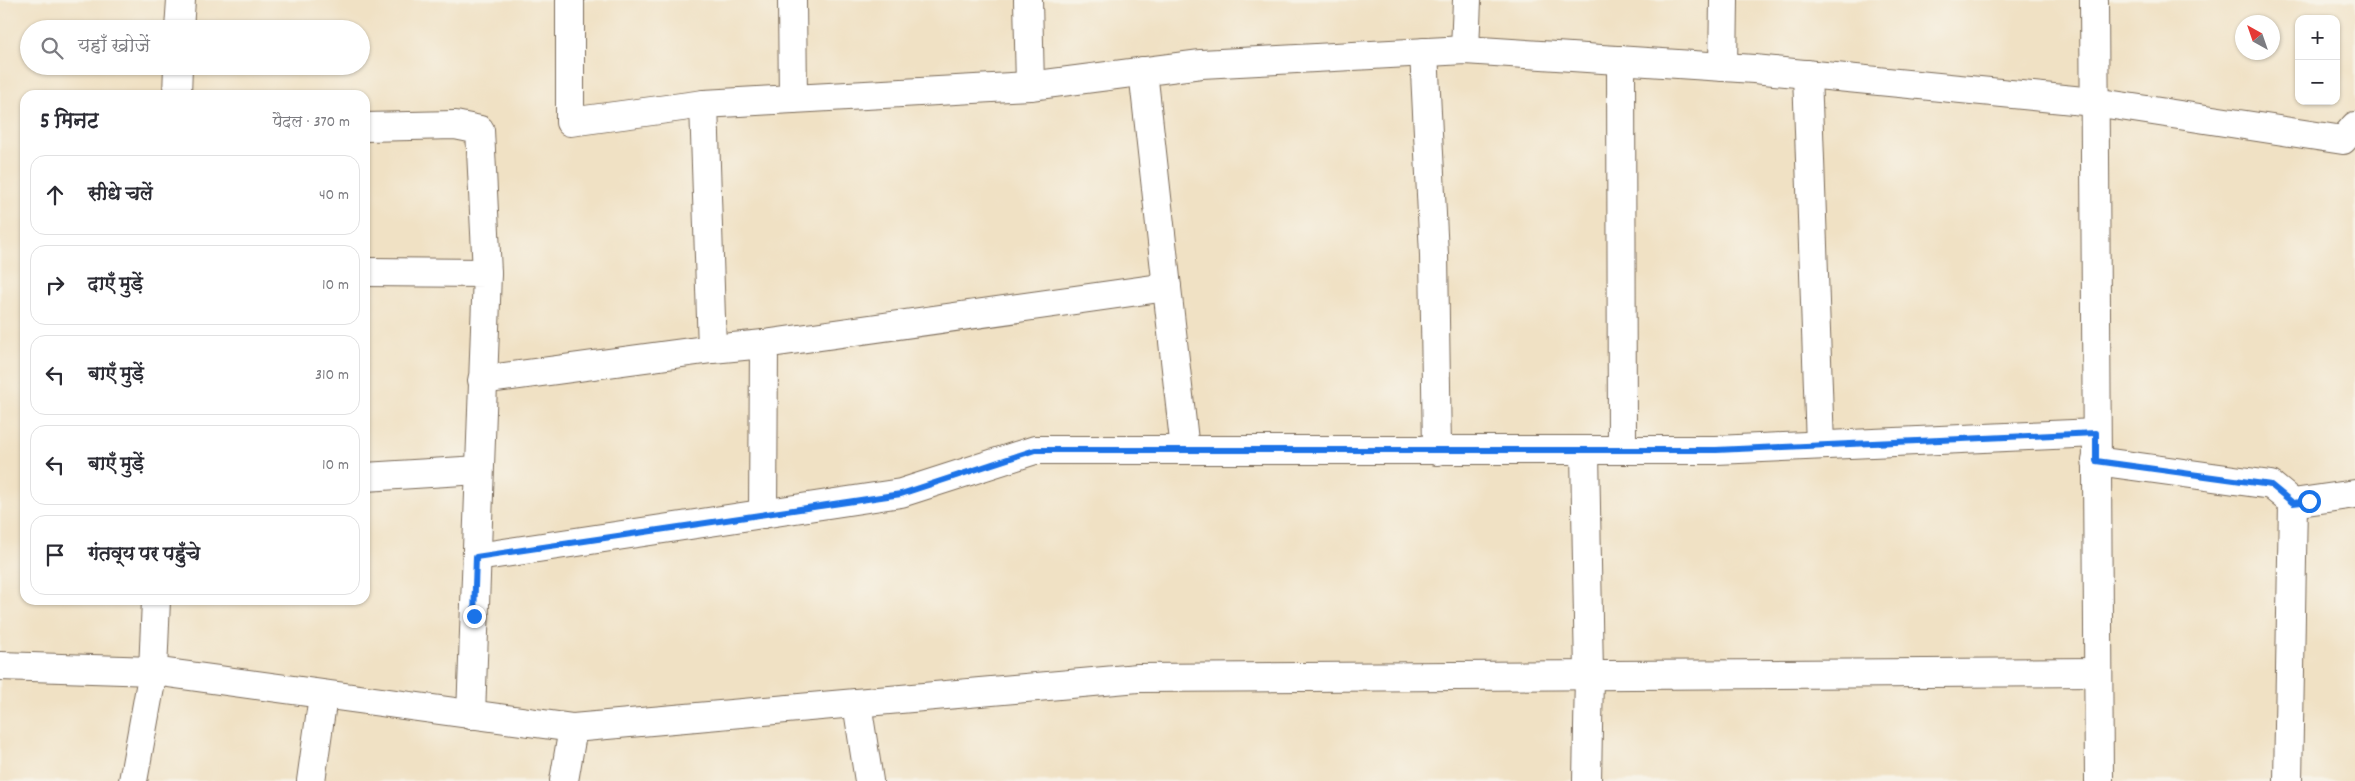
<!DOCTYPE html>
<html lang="hi">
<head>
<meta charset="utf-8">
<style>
  :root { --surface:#fff; --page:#f2f2f3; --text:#2b2b33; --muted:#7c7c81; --line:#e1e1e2 }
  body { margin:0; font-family:Dekko,"Playpen Sans Deva",sans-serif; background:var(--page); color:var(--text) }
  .controls { position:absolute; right:15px; top:15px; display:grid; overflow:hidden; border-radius:10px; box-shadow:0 1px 4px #0004 }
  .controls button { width:45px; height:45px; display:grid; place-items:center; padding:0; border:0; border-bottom:1px solid var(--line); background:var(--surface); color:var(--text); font:25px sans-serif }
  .compass { position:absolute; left:2235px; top:15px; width:45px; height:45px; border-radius:50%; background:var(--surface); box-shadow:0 1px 4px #0004; rotate:320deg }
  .stop { position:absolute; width:15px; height:15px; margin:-11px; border:4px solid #1a73e8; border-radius:50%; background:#fff }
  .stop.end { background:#1a73e8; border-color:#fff; box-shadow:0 1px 5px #0008 }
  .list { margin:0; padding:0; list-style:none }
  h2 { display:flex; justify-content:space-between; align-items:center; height:65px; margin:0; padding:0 20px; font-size:21px }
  h2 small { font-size:16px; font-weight:400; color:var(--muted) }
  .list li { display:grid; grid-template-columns:32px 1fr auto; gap:15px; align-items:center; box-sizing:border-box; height:80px; margin:0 10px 10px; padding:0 10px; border:1px solid var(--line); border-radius:15px }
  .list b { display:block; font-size:19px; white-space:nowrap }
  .list em { font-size:16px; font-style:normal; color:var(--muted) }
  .icon { flex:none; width:28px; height:28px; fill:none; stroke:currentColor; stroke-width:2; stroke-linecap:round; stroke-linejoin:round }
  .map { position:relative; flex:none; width:2355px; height:781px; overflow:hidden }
  .search { position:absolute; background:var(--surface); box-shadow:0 1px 4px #0004; left:20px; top:20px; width:350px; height:55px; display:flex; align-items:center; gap:12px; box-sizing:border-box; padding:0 18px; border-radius:28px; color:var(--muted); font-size:19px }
  .panel { position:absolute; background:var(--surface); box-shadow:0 1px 4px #0004; left:20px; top:90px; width:350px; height:515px; border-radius:15px }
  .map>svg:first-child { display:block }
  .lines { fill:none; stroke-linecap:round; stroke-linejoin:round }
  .minor-casing { stroke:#7a6a58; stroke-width:30 }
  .tertiary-casing { stroke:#7a6a58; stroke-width:30 }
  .minor { stroke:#fff; stroke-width:28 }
  .tertiary { stroke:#fff; stroke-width:28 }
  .route { stroke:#1a73e8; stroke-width:6 }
</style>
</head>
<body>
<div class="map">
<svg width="2355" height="781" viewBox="0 0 2355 781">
  <rect width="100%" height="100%" fill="#f7f3e8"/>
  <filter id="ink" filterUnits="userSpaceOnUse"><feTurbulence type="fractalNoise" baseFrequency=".02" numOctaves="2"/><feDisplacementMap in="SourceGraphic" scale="10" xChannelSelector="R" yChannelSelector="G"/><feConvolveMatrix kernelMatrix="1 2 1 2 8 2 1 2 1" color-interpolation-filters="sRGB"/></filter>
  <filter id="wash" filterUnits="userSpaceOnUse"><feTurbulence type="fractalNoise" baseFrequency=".0096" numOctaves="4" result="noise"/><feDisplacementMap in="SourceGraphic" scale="20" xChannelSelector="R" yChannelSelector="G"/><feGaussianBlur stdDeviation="1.12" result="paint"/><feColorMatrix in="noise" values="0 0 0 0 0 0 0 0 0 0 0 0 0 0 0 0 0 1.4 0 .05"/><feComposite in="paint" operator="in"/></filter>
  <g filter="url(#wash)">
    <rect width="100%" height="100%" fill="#f0e1c4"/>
  </g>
  <g filter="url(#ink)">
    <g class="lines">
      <!-- minor casing -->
      <g class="minor-casing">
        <g id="minor">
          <path d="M 570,0 L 570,122 L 704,104"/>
          <path d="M 792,0 L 793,99 L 1030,86 L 1201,64 L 1465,50 L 1754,69 L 2094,102 L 2343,140 L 2355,126"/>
          <path d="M 1028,0 L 1030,86"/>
          <path d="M 179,29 L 181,0"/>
          <path d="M 1465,50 L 1467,0"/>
          <path d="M 1424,52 L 1434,255 L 1437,451"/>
          <path d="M 1621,60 L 1622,450"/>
          <path d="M 1723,67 L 1724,0"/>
          <path d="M 1143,71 L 1185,450"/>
          <path d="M 1807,74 L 1820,445"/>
          <path d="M 177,95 L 178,66"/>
          <path d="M 365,127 L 455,125 L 480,130 L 487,273"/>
          <path d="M 365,272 L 487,273 L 471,715"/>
          <path d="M 712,349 L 764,344"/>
          <path d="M 482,380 L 712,349 L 704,104 L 793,99"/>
          <path d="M 1585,451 L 1589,675 L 1587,781"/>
          <path d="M 2096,461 L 2271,485 L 2293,503 L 2355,494"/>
          <path d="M 365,477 L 479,470"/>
          <path d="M 763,514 L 764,344 L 1167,287"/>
          <path d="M 477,557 L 901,493 L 1035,450 L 1716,450 L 2096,433"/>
          <path d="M 156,600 L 153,671 L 573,728 L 1138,678 L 2098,672"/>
          <path d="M 0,666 L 153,671 L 133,781"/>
          <path d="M 857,703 L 869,781"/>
          <path d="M 311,781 L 323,696"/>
          <path d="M 564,781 L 573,728"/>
          <path d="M 2288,781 L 2293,503"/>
        </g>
      </g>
      <!-- tertiary casing -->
      <g class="tertiary-casing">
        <path id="tertiary" d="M 2094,0 L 2099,781"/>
      </g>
      <!-- minor -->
      <use href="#minor" class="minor"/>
      <!-- tertiary -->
      <use href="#tertiary" class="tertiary"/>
    </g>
  </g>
  <g class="lines" filter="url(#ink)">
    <!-- route -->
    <path class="route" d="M 474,616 L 476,557 L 901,494 L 1035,450 L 1716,450 L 2096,433 L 2096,461 L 2271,485 L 2293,503 L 2309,501"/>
  </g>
</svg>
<div class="controls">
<button>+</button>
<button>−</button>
</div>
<svg class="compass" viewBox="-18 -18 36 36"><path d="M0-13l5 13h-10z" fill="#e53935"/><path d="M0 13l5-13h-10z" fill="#7c7c81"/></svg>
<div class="stop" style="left:2309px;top:501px"></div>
<div class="stop end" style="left:474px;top:616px"></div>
<div class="search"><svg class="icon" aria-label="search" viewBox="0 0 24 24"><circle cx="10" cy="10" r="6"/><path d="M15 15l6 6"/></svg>यहाँ खोजें</div>
<section class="panel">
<h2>5 मिनट<small>पैदल · 370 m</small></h2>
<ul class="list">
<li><svg class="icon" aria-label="ahead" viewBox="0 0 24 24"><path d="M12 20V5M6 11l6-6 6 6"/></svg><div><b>सीधे चलें</b></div><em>40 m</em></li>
<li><svg class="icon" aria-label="right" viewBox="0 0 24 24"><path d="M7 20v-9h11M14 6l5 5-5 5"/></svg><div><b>दाएँ मुड़ें</b></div><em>10 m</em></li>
<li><svg class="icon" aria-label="left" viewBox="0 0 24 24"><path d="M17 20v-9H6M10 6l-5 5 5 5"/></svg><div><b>बाएँ मुड़ें</b></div><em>310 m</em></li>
<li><svg class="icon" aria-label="left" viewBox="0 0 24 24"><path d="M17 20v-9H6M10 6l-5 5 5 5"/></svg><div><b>बाएँ मुड़ें</b></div><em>10 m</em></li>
<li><svg class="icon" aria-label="arrive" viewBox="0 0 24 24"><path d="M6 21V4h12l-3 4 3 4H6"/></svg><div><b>गंतव्य पर पहुँचे</b></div></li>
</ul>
</section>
</div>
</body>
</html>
